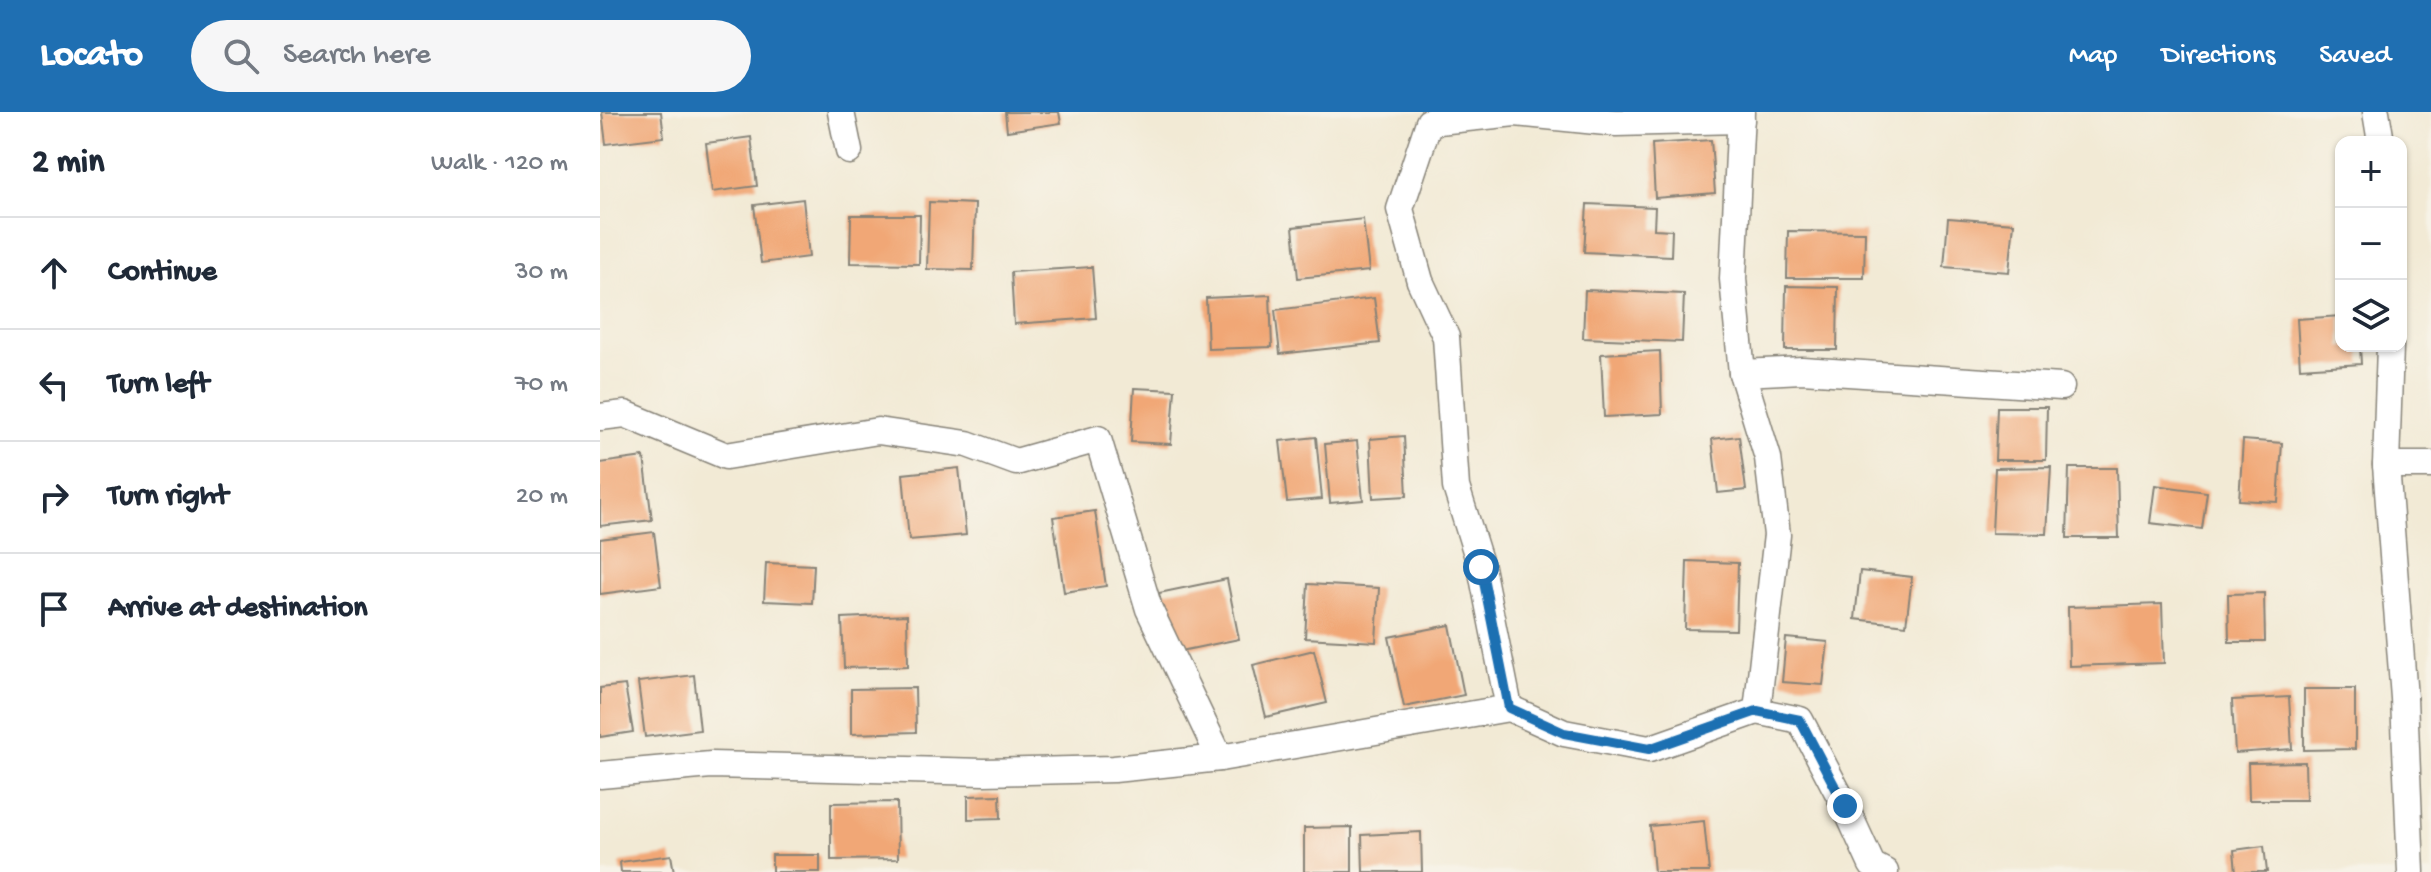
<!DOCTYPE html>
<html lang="en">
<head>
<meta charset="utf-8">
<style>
  :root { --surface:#fff; --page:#f6f6f7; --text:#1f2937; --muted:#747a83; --line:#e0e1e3; --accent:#1f6fb2 }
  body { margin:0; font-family:"Gochi Hand",sans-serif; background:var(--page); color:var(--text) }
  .controls { position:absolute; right:24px; top:24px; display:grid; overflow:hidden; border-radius:16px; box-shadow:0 2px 6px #0004 }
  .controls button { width:72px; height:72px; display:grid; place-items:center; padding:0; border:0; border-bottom:2px solid var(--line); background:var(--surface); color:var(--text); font:40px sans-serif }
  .stop { position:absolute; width:24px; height:24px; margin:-18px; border:6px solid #1f6fb2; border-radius:50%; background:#fff }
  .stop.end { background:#1f6fb2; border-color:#fff; box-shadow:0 2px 8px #0008 }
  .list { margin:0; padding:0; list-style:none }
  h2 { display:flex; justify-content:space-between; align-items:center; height:104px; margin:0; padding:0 32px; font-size:34px }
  h2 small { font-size:26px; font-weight:400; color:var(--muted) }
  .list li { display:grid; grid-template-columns:52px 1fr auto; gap:24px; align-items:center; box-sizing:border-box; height:112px; padding:0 32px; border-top:2px solid var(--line) }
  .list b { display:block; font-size:30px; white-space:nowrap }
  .list em { font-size:26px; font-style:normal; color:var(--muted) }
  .icon { flex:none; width:44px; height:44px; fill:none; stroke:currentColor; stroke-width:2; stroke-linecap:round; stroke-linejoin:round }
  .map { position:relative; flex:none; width:1831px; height:760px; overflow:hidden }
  header { display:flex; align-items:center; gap:48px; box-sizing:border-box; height:112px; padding:0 40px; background:var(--accent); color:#fff }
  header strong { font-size:38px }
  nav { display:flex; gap:44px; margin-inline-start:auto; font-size:28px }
  .search { width:560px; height:72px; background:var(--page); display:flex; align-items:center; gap:20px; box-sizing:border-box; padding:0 28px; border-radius:44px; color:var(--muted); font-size:30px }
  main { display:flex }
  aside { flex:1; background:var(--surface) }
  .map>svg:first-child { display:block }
  .building { fill:#f1a776 }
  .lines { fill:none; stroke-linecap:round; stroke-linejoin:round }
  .minor-casing { stroke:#878378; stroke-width:29 }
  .minor { stroke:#fff; stroke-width:26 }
  .route { stroke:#1f6fb2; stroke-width:10 }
</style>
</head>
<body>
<header>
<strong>Locato</strong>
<div class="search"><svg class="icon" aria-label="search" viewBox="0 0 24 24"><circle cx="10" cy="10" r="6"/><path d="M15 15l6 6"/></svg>Search here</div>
<nav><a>Map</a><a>Directions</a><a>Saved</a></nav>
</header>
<main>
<aside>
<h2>2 min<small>Walk · 120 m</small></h2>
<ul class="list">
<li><svg class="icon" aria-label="ahead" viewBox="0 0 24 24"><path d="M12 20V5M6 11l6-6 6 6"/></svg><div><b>Continue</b></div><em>30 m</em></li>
<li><svg class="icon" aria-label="left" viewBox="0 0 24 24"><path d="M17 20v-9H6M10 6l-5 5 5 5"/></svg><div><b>Turn left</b></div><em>70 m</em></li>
<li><svg class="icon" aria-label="right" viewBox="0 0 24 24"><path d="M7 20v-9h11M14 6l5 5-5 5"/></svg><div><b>Turn right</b></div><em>20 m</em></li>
<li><svg class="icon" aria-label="arrive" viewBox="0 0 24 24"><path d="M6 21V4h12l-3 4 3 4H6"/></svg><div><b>Arrive at destination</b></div></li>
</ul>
</aside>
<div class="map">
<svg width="1831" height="760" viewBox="0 0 1831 760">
  <rect width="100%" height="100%" fill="#f7f3e8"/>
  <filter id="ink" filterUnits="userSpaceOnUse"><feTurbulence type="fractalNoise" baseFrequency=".0125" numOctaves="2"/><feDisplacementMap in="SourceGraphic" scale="16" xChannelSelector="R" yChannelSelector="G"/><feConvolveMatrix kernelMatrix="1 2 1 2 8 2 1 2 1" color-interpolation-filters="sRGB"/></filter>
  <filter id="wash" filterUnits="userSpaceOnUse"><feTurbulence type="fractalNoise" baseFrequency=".006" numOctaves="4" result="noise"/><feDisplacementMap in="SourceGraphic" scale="32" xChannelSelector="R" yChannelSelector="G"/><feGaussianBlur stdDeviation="1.8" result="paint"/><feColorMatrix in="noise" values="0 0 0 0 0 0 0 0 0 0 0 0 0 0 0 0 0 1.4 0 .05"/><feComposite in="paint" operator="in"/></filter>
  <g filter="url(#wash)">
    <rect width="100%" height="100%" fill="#f2ead5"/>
    <g id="blocks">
      <!-- building -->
      <g class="building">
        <path d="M 2,0 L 61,0 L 64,25 L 6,32 Z"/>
        <path d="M 405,0 L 459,0 L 461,11 L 407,19 Z"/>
        <path d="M 151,25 L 157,74 L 112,80 L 106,31 Z"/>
        <path d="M 1111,28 L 1115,81 L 1055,86 L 1052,32 Z"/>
        <path d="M 203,87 L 209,145 L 161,151 L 154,93 Z"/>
        <path d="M 329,90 L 375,92 L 373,158 L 327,157 Z"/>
        <path d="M 987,92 L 1055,95 L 1054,117 L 1072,118 L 1071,144 L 984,140 Z"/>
        <path d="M 251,103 L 320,103 L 319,152 L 250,151 Z"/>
        <path d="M 1348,106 L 1414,111 L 1409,160 L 1344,155 Z"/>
        <path d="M 763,107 L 769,159 L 698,166 L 693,115 Z"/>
        <path d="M 1188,119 L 1265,120 L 1264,166 L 1187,166 Z"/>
        <path d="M 492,155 L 496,206 L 414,212 L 411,160 Z"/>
        <path d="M 1186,174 L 1238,175 L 1237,238 L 1185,238 Z"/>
        <path d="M 985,178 L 1084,182 L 1082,230 L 983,226 Z"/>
        <path d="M 670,183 L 672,235 L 608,237 L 606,186 Z"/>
        <path d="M 774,186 L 780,231 L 680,242 L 675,198 Z"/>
        <path d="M 1741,204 L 1741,234 L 1760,234 L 1761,252 L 1700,256 L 1697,207 Z"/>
        <path d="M 1060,239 L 1062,302 L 1004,305 L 1001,242 Z"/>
        <path d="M 534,276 L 575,278 L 571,332 L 531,330 Z"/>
        <path d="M 1397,295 L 1447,295 L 1446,348 L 1395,348 Z"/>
        <path d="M 804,324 L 807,384 L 773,386 L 770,327 Z"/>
        <path d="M 1139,324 L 1146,378 L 1118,381 L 1112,327 Z"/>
        <path d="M 716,325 L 722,387 L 687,390 L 680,329 Z"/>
        <path d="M 1643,328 L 1682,331 L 1678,390 L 1639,388 Z"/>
        <path d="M 757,329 L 763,388 L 730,391 L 725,332 Z"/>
        <path d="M 44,345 L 52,408 L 0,414 L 0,351 Z"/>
        <path d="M 1451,355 L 1447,422 L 1392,421 L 1395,356 Z"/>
        <path d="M 359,356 L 366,423 L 309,428 L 303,362 Z"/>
        <path d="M 1469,356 L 1517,356 L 1519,426 L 1467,426 Z"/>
        <path d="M 1555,373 L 1607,380 L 1602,417 L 1550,411 Z"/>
        <path d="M 495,399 L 506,474 L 464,480 L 453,405 Z"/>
        <path d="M 54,420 L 61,474 L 0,482 L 0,427 Z"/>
        <path d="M 1087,449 L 1138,451 L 1136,518 L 1085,517 Z"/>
        <path d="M 166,451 L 214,453 L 212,491 L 164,489 Z"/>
        <path d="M 1260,459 L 1312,465 L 1306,513 L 1255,507 Z"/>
        <path d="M 627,467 L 639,527 L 571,541 L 559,481 Z"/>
        <path d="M 708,472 L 779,476 L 776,530 L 705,526 Z"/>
        <path d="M 1664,481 L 1665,530 L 1629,530 L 1628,482 Z"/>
        <path d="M 1562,492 L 1564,551 L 1469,554 L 1468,495 Z"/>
        <path d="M 307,503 L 308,554 L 244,556 L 242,506 Z"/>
        <path d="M 850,513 L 864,583 L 804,595 L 789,525 Z"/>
        <path d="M 1186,526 L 1228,530 L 1223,573 L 1182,570 Z"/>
        <path d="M 714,538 L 727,591 L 666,605 L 653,553 Z"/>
        <path d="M 94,563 L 100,618 L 45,625 L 38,570 Z"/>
        <path d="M 25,573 L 33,620 L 0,625 L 0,576 Z"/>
        <path d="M 315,576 L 316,620 L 251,622 L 251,577 Z"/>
        <path d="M 1704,577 L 1755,577 L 1755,637 L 1704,638 Z"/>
        <path d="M 1689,585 L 1692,637 L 1635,641 L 1632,588 Z"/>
        <path d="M 1705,650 L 1706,688 L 1649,688 L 1648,651 Z"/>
        <path d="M 400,683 L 401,706 L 368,707 L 368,684 Z"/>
        <path d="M 297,690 L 298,747 L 231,748 L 231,691 Z"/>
        <path d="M 1104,709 L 1109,760 L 1054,760 L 1050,714 Z"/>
        <path d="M 752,715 L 752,760 L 704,760 L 704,716 Z"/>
        <path d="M 821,720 L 822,760 L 763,760 L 762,723 Z"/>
        <path d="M 1664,734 L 1667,760 L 1636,760 L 1634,738 Z"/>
        <path d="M 71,743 L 74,760 L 21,760 L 20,750 Z"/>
        <rect x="172" y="743" width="48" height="17"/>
      </g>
    </g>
  </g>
  <g filter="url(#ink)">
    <use href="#blocks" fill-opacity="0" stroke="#878378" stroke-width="2"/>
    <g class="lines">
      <!-- minor casing -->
      <g class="minor-casing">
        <g id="minor">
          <path d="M 241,0 L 249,39"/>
          <path d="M 1776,0 L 1781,30"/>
          <path d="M 1790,234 L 1786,353 L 1804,586 L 1811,760"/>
          <path d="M 1142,261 L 1202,258 L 1461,275"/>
          <path d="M 0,305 L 25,302 L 126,344 L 278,319 L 367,332 L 416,350 L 498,327 L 549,497 L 620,646"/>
          <path d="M 1786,353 L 1831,353"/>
          <path d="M 909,596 L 964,621 L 1049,637 L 1157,599 L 1177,423 L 1168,346 L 1142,261 L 1133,167 L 1141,0"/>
          <path d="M 1157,599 L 1200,608 L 1245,694 L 1272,753 L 1285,760"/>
          <path d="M 0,663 L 111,653 L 384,660 L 514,657 L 620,646 L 909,596 L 881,455 L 856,375 L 846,225 L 820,169 L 800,97 L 829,10 L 915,1 L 1016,11 L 1141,8"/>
        </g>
      </g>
      <!-- minor -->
      <use href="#minor" class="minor"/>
    </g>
  </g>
  <g class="lines" filter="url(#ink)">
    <!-- route -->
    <path class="route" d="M 881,455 L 909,596 L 964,621 L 1049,637 L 1157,599 L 1200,608 L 1245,694"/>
  </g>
</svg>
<div class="controls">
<button>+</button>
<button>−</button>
<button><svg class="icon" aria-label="layers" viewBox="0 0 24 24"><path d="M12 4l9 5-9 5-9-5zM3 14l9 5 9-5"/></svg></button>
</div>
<div class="stop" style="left:881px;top:455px"></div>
<div class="stop end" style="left:1245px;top:694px"></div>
</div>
</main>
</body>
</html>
